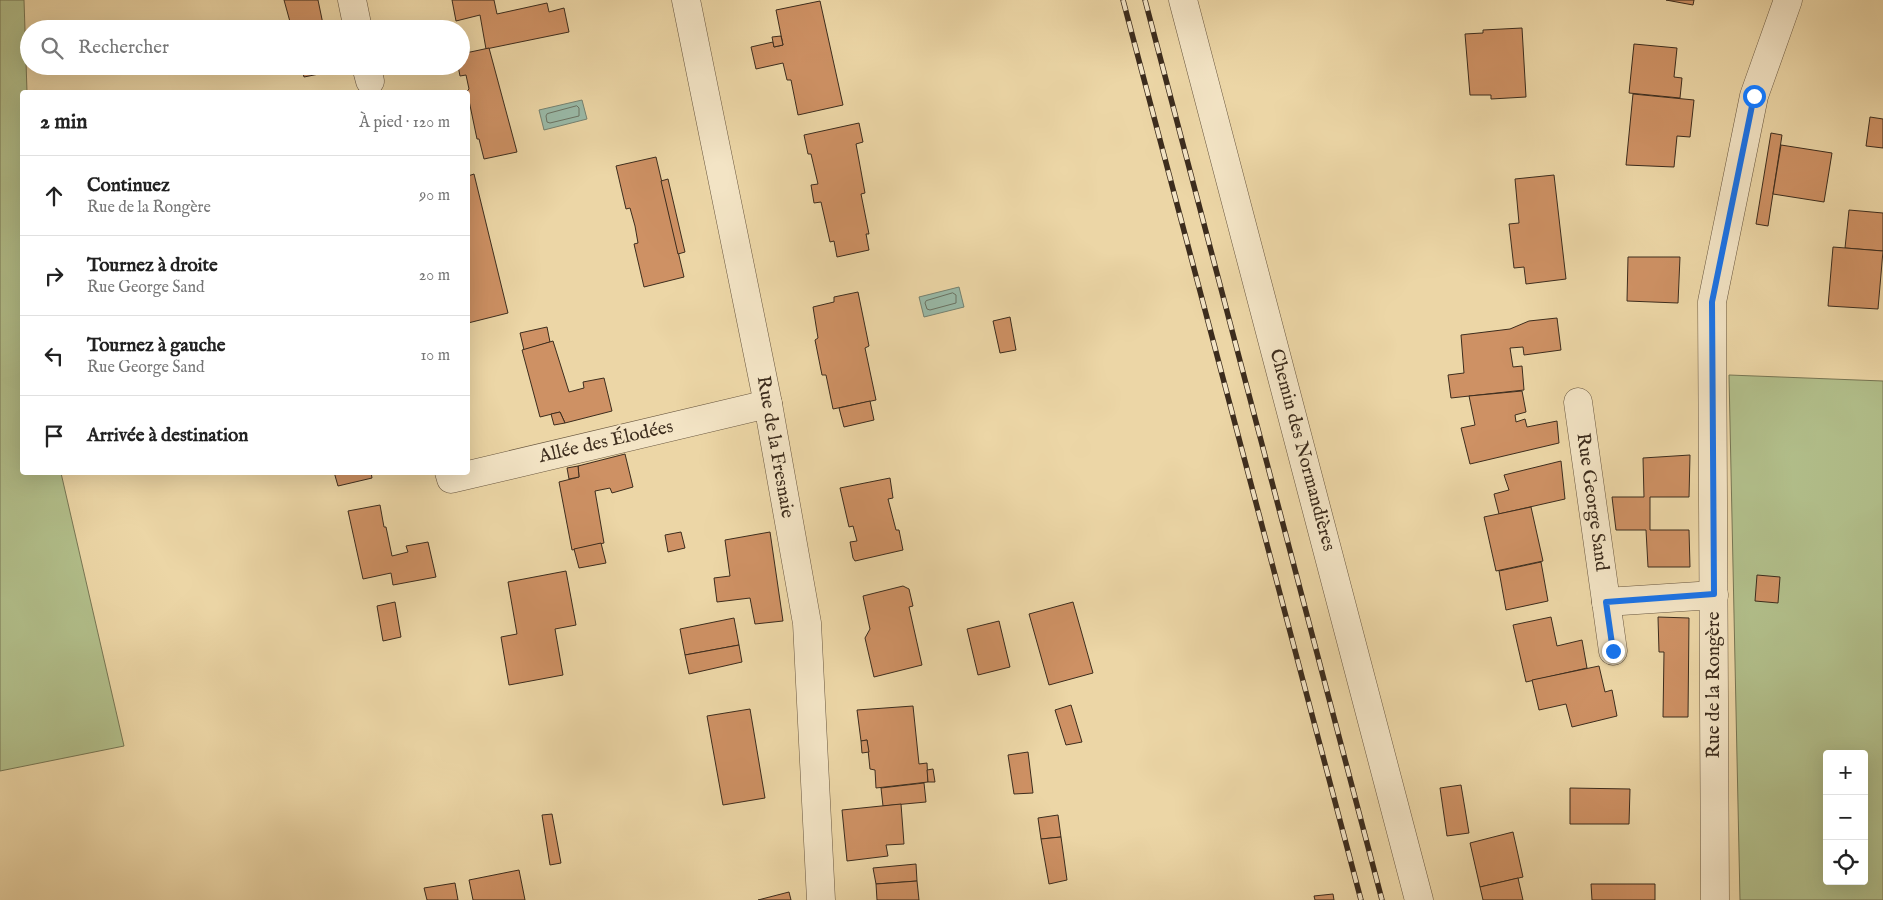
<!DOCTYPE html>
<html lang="fr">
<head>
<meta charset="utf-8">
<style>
  :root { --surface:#fff; --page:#f6f6f6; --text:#222; --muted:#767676; --line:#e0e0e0 }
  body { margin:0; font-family:"IM FELL English",serif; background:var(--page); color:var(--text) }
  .controls { position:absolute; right:15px; bottom:15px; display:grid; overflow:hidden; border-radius:5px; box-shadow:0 5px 20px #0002 }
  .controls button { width:45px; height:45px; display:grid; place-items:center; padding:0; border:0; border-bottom:1px solid var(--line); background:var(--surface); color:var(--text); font:25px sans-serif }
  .stop { position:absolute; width:15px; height:15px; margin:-11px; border:4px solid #1a73e8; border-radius:50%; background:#fff }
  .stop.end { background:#1a73e8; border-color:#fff; box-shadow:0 1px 5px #0008 }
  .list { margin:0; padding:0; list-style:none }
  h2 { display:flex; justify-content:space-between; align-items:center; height:65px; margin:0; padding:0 20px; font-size:21px }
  h2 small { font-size:16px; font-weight:400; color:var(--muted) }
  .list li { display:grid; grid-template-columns:32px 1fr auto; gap:15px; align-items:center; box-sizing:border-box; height:80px; padding:0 20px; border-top:1px solid var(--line) }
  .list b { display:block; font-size:19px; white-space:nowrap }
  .list p { margin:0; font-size:16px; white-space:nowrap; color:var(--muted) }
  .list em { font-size:16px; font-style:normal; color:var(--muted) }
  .icon { flex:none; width:28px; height:28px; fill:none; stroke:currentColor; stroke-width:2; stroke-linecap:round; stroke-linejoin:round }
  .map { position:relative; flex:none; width:1883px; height:900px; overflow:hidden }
  .search { position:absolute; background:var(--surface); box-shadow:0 5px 20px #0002; left:20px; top:20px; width:450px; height:55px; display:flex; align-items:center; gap:12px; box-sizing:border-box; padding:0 18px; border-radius:28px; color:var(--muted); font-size:19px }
  .panel { position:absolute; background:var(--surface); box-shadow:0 5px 20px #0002; left:20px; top:90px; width:450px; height:385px; border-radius:5px }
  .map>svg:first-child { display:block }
  .green { fill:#b2bf8b; stroke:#777654; fill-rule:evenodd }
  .water { fill:#99b9a7; stroke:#748170 }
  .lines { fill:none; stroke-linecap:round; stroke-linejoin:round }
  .shore { stroke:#6a7262; stroke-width:1 }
  .building { fill:#ce9164; stroke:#3c2c1d }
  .minor-casing { stroke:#68563f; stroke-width:29 }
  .minor { stroke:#f3e4c5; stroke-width:28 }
  .rail-casing { stroke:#3c2c1d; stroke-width:5.5 }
  .rail { stroke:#f3e4c5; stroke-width:4; stroke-dasharray:11; stroke-linecap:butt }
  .route { stroke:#1a73e8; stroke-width:6 }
  .labels { text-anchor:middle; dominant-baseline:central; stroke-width:4; stroke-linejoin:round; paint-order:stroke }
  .street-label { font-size:19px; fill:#3c2c1d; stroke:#f3e4c5 }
</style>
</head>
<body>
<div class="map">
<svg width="1883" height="900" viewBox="0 0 1883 900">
  <rect width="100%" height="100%" fill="#ecd6a6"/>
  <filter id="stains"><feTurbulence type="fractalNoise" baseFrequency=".004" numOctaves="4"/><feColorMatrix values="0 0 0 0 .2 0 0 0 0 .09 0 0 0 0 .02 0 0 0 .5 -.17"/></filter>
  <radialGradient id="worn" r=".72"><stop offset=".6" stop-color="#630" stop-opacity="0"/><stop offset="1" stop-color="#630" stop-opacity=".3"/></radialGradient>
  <!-- green -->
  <g class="green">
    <path d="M 0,0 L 24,0 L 27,92 L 22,92 L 22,472 L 61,473 L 124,746 L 0,771 Z"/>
    <path d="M 1729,375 L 1883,381 L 1883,900 L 1740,900 ZM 1827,754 L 1864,754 L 1864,881 L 1827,881 Z"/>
  </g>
  <!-- water -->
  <g class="water">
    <path d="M 582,100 L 587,119 L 544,130 L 539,110 Z"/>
    <path d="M 959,287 L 964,307 L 924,317 L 919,297 Z"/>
  </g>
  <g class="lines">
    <!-- shore -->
    <g class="shore">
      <path d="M 577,106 L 579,108 L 579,116 L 550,123 L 547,122 L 546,116 L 547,114 Z"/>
      <path d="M 953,293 L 956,295 L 956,303 L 930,310 L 927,309 L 925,303 L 926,301 Z"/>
    </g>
  </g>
  <!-- building -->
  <g class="building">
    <path d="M 284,0 L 318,0 L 324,29 L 292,29 Z"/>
    <path d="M 452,0 L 494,0 L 497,14 L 547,3 L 549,12 L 564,8 L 569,32 L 486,49 L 480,15 L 456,21 Z"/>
    <path d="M 1666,0 L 1694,0 L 1693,5 Z"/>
    <path d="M 820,1 L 843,105 L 798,115 L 791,80 L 787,80 L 783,63 L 756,69 L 751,47 L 773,42 L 774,47 L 783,45 L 776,10 Z"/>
    <path d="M 1522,28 L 1526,97 L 1491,99 L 1491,95 L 1470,95 L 1465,34 L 1483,33 L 1483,30 Z"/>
    <path d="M 781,36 L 783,45 L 774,47 L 772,37 Z"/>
    <path d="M 1634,44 L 1677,48 L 1674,77 L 1682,78 L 1680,98 L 1629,93 Z"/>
    <path d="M 489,48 L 517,152 L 484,159 L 479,139 L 477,139 L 467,91 L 469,89 L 466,75 L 460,76 L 458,66 L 461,66 L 461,54 Z"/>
    <path d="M 301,66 L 338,66 L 339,70 L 304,77 Z"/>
    <path d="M 1633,94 L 1694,100 L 1690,137 L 1677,136 L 1674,167 L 1626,165 Z"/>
    <path d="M 1870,117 L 1883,119 L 1883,148 L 1866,146 Z"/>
    <path d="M 859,123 L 863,142 L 856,144 L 865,193 L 861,194 L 869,234 L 866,234 L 869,250 L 837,257 L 834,241 L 830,242 L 821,202 L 814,203 L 811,185 L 818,184 L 811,154 L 808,154 L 804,135 Z"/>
    <path d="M 1771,133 L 1782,135 L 1768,226 L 1756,224 Z"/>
    <path d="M 1781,145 L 1832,153 L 1824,202 L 1773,194 Z"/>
    <path d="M 656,157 L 684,277 L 644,287 L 634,244 L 638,243 L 635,226 L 630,208 L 626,209 L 616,166 Z"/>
    <path d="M 474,174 L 508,313 L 468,323 L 468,176 Z"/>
    <path d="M 1554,175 L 1566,279 L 1526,284 L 1524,267 L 1514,268 L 1509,224 L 1519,223 L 1515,179 Z"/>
    <path d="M 668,179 L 685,252 L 678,254 L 661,181 Z"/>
    <path d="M 1849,210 L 1883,213 L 1883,251 L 1845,248 Z"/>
    <path d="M 1833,247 L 1883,251 L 1878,309 L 1828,306 Z"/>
    <path d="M 1628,257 L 1680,257 L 1678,303 L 1627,301 Z"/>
    <path d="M 858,292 L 869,346 L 865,348 L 876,400 L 833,409 L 826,375 L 822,375 L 815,340 L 818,338 L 813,307 L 834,302 L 834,297 Z"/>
    <path d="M 1010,317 L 1016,350 L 1000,353 L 993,321 Z"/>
    <path d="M 1557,318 L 1561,350 L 1524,355 L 1523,347 L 1510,348 L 1513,367 L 1522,366 L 1524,390 L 1451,398 L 1448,375 L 1464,373 L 1461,335 L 1510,329 L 1529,321 Z"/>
    <path d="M 547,327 L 550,342 L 524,350 L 520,333 Z"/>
    <path d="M 553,341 L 569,392 L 584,388 L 583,382 L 604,378 L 612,411 L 565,423 L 560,412 L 540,417 L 522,350 Z"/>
    <path d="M 1522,391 L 1526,412 L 1515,415 L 1516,422 L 1525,419 L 1527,427 L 1557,421 L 1559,443 L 1470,464 L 1461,428 L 1475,425 L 1469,396 Z"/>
    <path d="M 870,401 L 874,420 L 844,427 L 839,408 Z"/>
    <path d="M 560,412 L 565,423 L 554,425 L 551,414 Z"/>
    <path d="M 625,454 L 633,487 L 612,493 L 610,488 L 595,491 L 604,543 L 572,550 L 559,482 L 579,477 L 578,466 Z"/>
    <path d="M 1690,455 L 1689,497 L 1650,497 L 1650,530 L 1689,530 L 1690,567 L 1648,567 L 1646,530 L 1616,530 L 1612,497 L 1644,497 L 1643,458 Z"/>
    <path d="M 1561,461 L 1565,499 L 1499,514 L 1494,494 L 1509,490 L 1504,475 Z"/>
    <path d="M 578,466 L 579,477 L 569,479 L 567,468 Z"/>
    <path d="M 334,472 L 371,472 L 372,478 L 338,486 Z"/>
    <path d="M 890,478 L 893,498 L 888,499 L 896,530 L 899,530 L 903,550 L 855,561 L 853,558 L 850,542 L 857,541 L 853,526 L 849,527 L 840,488 Z"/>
    <path d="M 380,505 L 384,527 L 386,527 L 392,556 L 408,552 L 406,546 L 428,542 L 436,577 L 393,585 L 391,573 L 363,579 L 348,511 Z"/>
    <path d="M 1531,507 L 1543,561 L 1496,571 L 1484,517 Z"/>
    <path d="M 681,532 L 685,548 L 668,552 L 665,535 Z"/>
    <path d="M 770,532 L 783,621 L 755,624 L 750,598 L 717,602 L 714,578 L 730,576 L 725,540 Z"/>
    <path d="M 601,543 L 606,563 L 579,568 L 574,549 Z"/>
    <path d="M 1541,562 L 1548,601 L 1506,610 L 1499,571 Z"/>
    <path d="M 566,571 L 576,625 L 555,629 L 563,675 L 509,685 L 501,637 L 517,634 L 508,582 Z"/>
    <path d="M 1757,575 L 1780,577 L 1778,603 L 1755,601 Z"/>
    <path d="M 903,586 L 909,589 L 913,606 L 909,607 L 922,665 L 874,677 L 865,638 L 870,629 L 863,596 Z"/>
    <path d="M 395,602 L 401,637 L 383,641 L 377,606 Z"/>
    <path d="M 1073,602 L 1093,673 L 1049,685 L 1029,614 Z"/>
    <path d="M 1551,617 L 1557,646 L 1582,640 L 1587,668 L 1526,682 L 1513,625 Z"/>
    <path d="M 1658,617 L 1689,618 L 1688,717 L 1663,717 L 1664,652 L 1659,652 Z"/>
    <path d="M 734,618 L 739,645 L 685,655 L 680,629 Z"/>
    <path d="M 999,621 L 1010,667 L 978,675 L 967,629 Z"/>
    <path d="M 739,645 L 742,662 L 689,674 L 685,655 Z"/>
    <path d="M 1599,666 L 1605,692 L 1612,690 L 1617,716 L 1572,727 L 1566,704 L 1539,710 L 1532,680 Z"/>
    <path d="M 1071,705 L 1082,742 L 1066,745 L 1055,710 Z"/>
    <path d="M 913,706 L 919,764 L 927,763 L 928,782 L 876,788 L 875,770 L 870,769 L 867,740 L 861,741 L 857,710 Z"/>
    <path d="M 750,709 L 765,798 L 723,805 L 707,716 Z"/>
    <path d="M 867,740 L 869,752 L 862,753 L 861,741 Z"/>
    <path d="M 1028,752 L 1033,793 L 1014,794 L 1008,755 Z"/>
    <path d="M 933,769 L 935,782 L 928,782 L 927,770 Z"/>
    <path d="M 924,783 L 926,802 L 883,806 L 881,788 Z"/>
    <path d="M 1461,785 L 1469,833 L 1447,836 L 1440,788 Z"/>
    <path d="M 1570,788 L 1630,789 L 1629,824 L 1570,824 Z"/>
    <path d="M 901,804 L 904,844 L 886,845 L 888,856 L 847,861 L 842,810 Z"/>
    <path d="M 552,814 L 561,863 L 550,865 L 542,815 Z"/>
    <path d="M 1058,815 L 1061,837 L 1041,839 L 1038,818 Z"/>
    <path d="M 1513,832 L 1523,877 L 1480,887 L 1470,843 Z"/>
    <path d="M 1061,837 L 1067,880 L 1049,884 L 1041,839 Z"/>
    <path d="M 916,864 L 917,881 L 876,884 L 873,868 Z"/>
    <path d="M 519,870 L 525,900 L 473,900 L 469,880 Z"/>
    <path d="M 1518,878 L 1523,900 L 1483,900 L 1480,887 Z"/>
    <path d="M 917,881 L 919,900 L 877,900 L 876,884 Z"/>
    <path d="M 455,883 L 458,900 L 427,900 L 424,888 Z"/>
    <path d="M 1591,884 L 1655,884 L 1655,900 L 1592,900 Z"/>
    <path d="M 789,892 L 791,900 L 758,900 Z"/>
    <path d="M 1333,894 L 1334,900 L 1315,900 L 1314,896 Z"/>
  </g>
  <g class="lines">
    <!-- minor casing -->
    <g class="minor-casing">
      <g id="minor">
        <path d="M 352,0 L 358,29"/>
        <path d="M 686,0 L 768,404 L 807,623 L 821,900"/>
        <path d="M 1183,0 L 1419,900"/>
        <path d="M 366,66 L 370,81"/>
        <path d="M 1578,402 L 1613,651"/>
        <path d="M 449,472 L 451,479 L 768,404"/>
        <path d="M 1606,602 L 1714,595"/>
        <path d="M 1715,900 L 1712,302 L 1754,96 L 1788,0"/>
      </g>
    </g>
    <!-- minor -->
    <use href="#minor" class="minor"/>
    <!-- rail casing -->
    <g class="rail-casing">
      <g id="rail">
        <path d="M 1123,0 L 1361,900"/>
        <path d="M 1145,0 L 1382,900"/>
      </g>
    </g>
    <!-- rail -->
    <use href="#rail" class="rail"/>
  </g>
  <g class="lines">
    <!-- route -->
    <path class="route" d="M 1613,651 L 1606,602 L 1714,594 L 1712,302 L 1754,96"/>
  </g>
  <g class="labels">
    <!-- street labels -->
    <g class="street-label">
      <text transform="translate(606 442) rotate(-13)">Allée des Élodées</text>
      <text transform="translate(775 447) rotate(80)">Rue de la Fresnaie</text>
      <text transform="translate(1302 450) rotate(75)">Chemin des Normandières</text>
      <text transform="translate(1592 502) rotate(82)">Rue George Sand</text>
      <text transform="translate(1714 685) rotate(-90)">Rue de la Rongère</text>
    </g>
  </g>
  <rect width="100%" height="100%" filter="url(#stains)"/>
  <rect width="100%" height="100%" fill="url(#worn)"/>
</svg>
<div class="controls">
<button>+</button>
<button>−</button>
<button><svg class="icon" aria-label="locate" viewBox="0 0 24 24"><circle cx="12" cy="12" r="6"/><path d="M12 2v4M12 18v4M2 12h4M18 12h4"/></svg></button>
</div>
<div class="stop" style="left:1754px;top:96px"></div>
<div class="stop end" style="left:1613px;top:651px"></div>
<div class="search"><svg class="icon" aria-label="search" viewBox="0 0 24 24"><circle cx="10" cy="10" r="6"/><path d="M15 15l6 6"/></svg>Rechercher</div>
<section class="panel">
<h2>2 min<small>À pied · 120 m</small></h2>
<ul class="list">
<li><svg class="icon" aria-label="ahead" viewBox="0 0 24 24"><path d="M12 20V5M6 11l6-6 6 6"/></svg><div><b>Continuez</b><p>Rue de la Rongère</p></div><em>90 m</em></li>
<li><svg class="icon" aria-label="right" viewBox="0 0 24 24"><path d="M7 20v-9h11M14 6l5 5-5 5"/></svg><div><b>Tournez à droite</b><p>Rue George Sand</p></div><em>20 m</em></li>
<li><svg class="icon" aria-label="left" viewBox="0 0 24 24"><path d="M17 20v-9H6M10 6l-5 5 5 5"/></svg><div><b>Tournez à gauche</b><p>Rue George Sand</p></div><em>10 m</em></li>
<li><svg class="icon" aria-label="arrive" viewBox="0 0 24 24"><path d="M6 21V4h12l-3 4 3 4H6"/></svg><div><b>Arrivée à destination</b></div></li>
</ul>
</section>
</div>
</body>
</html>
